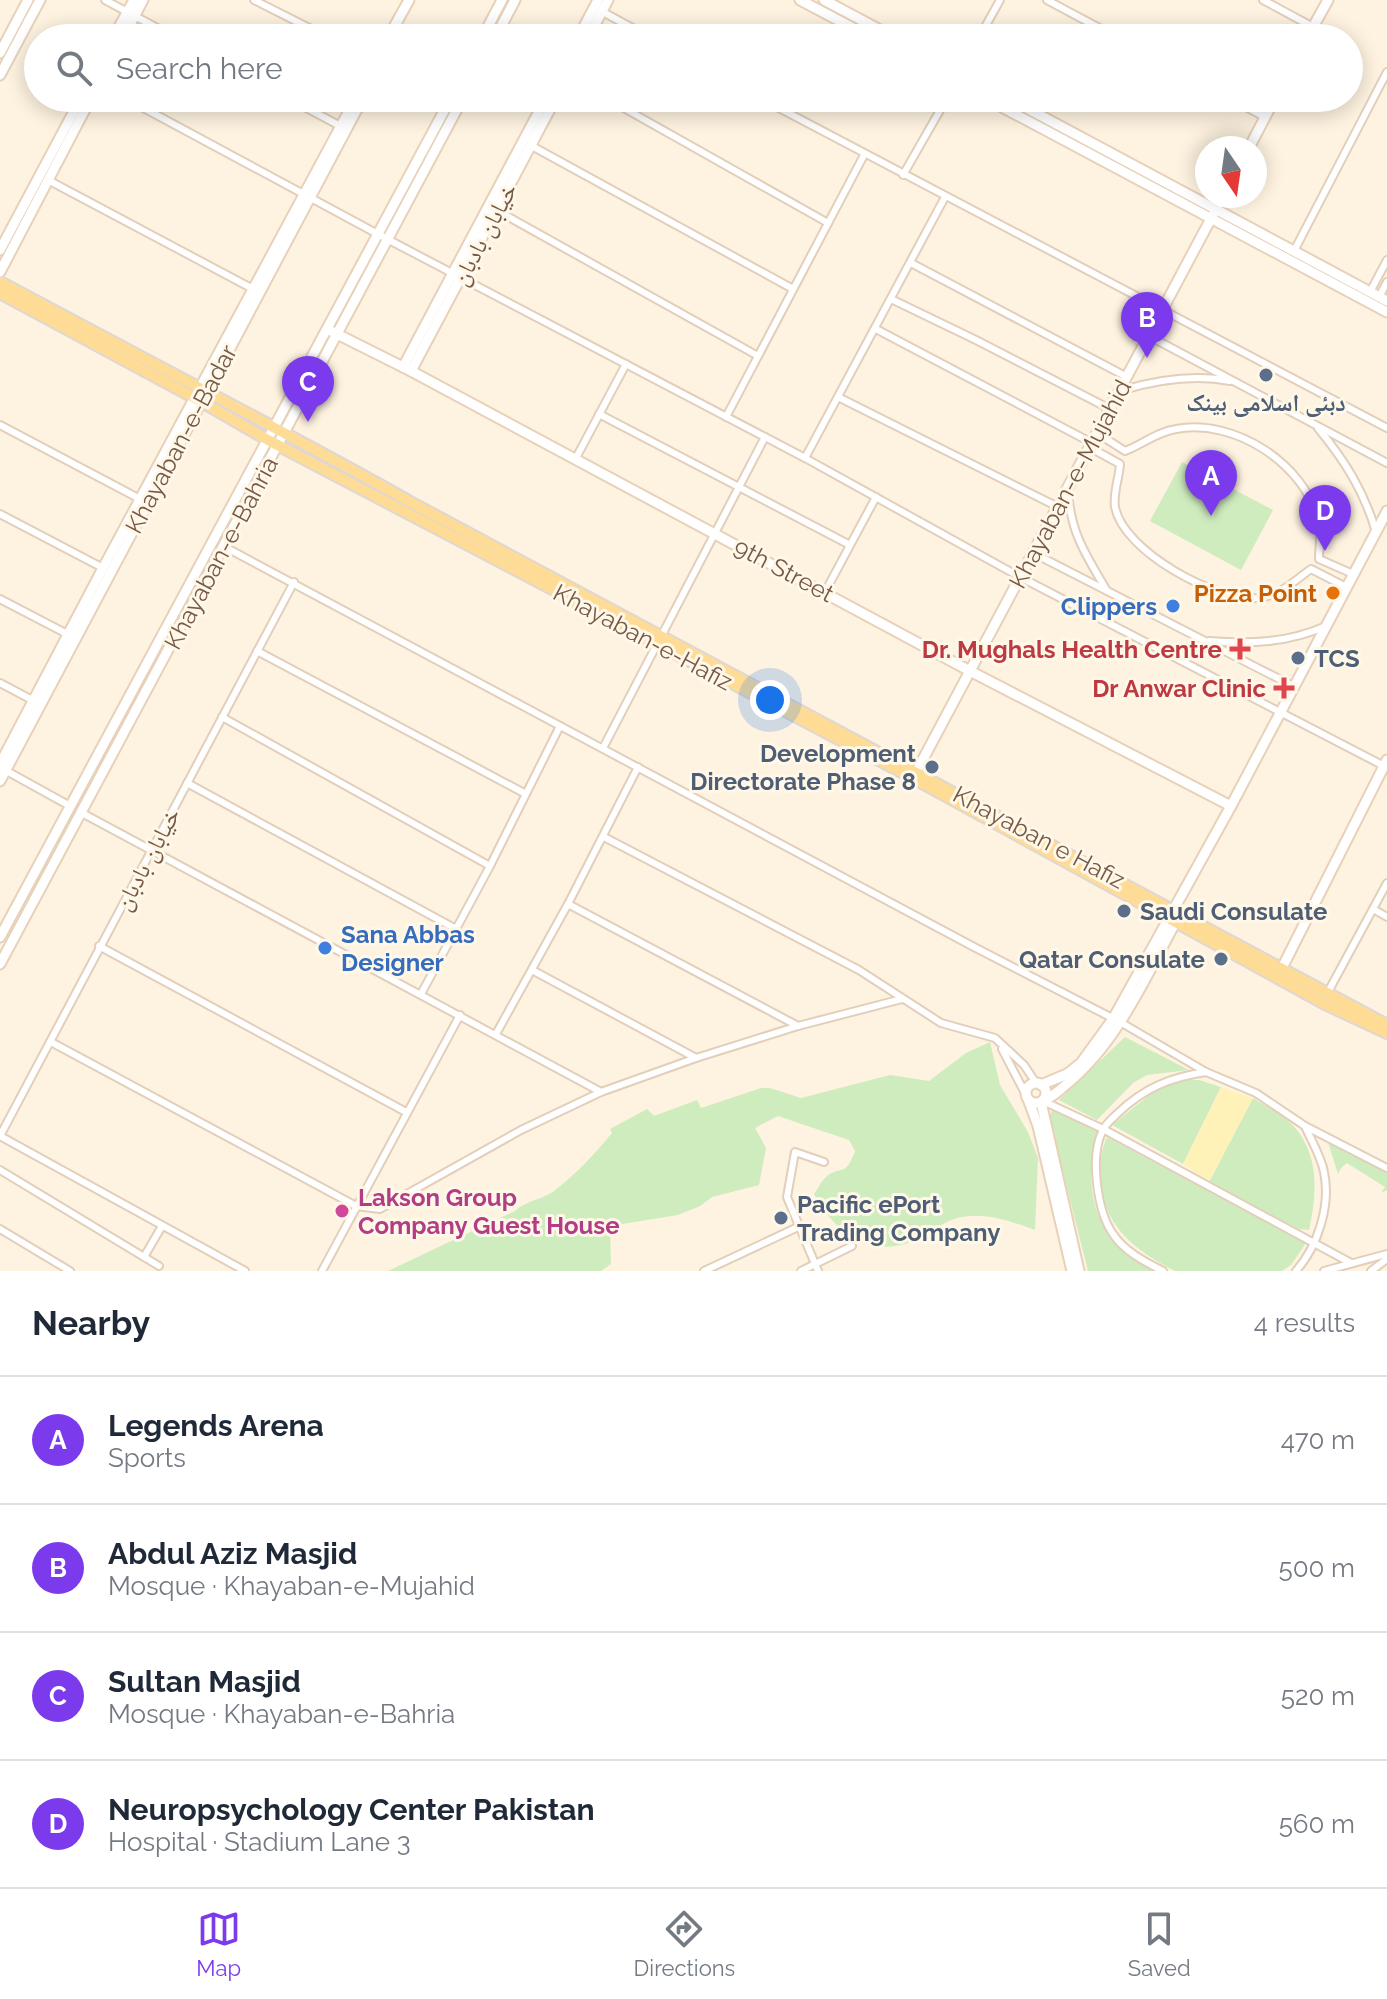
<!DOCTYPE html>
<html lang="en">
<head>
<meta charset="utf-8">
<style>
  :root { --surface:#fff; --page:#f2f2f3; --text:#1f2937; --muted:#747a83; --line:#e0e1e3; --accent:#7c3aed }
  body { margin:0; font-family:Raleway,"Noto Naskh Arabic",sans-serif; background:var(--page); color:var(--text) }
  .compass { position:absolute; left:1195px; top:136px; width:72px; height:72px; border-radius:50%; background:var(--surface); box-shadow:0 4px 20px #0003; rotate:167deg }
  .you { position:absolute; left:770px; top:700px; width:28px; height:28px; margin:-20px; border:6px solid #fff; border-radius:50%; background:#1a73e8; box-shadow:0 0 0 12px #1a73e833 }
  .badge { display:grid; place-items:center; width:52px; height:52px; border-radius:50%; background:var(--accent); color:#fff; font-size:26px; font-weight:700 }
  .pin { position:absolute; translate:-50% -66px; filter:drop-shadow(0 2px 4px #0008) }
  .pin::after { content:''; position:absolute; top:42px; width:28px; height:24px; background:inherit; clip-path:polygon(0 0,100% 0,50% 100%) }
  .list { margin:0; padding:0; list-style:none }
  h2 { display:flex; justify-content:space-between; align-items:center; height:104px; margin:0; padding:0 32px; font-size:34px }
  h2 small { font-size:26px; font-weight:400; color:var(--muted) }
  .list li { display:grid; grid-template-columns:52px 1fr auto; gap:24px; align-items:center; box-sizing:border-box; height:128px; padding:0 32px; border-top:2px solid var(--line) }
  .list b { display:block; font-size:30px; white-space:nowrap }
  .list p { margin:0; font-size:26px; white-space:nowrap; color:var(--muted) }
  .list em { font-size:26px; font-style:normal; color:var(--muted) }
  .icon { flex:none; width:44px; height:44px; fill:none; stroke:currentColor; stroke-width:2; stroke-linecap:round; stroke-linejoin:round }
  .map { position:relative; flex:none; width:1387px; height:1271px; overflow:hidden }
  .search { position:absolute; background:var(--surface); box-shadow:0 4px 20px #0003; left:24px; right:24px; top:24px; height:88px; display:flex; align-items:center; gap:20px; box-sizing:border-box; padding:0 28px; border-radius:44px; color:var(--muted); font-size:30px }
  .sheet { height:616px; background:var(--surface) }
  nav { display:flex; justify-content:space-around; align-items:center; box-sizing:border-box; height:112px; border-top:2px solid var(--line); background:var(--surface); font-size:22px; color:var(--muted) }
  nav a { display:grid; justify-items:center; gap:4px }
  nav .on { color:var(--accent) }
  .map>svg:first-child { display:block }
  .green { fill:#cfecbe }
  .sand { fill:#fff2b9 }
  .lines { fill:none; stroke-linecap:round; stroke-linejoin:round }
  .street-casing { stroke:#e2cfbb; stroke-width:10 }
  .secondary-casing { stroke:#e8d1b9; stroke-width:13 }
  .primary-casing { stroke:#ded7d3; stroke-width:14 }
  .street { stroke:#fff; stroke-width:6 }
  .secondary { stroke:#fff; stroke-width:9 }
  .primary { stroke:#ffdc96; stroke-width:10 }
  .service-dot { fill:#5c6f8a; stroke:#fff7e8; stroke-width:3 }
  .food-dot { fill:#e8710a; stroke:#fff7e8; stroke-width:3 }
  .shop-dot { fill:#3f7fe0; stroke:#fff7e8; stroke-width:3 }
  .health-dot { fill:#e0444e; stroke:#fff7e8; stroke-width:3 }
  .hotel-dot { fill:#d1479c; stroke:#fff7e8; stroke-width:3 }
  .labels { text-anchor:middle; dominant-baseline:central; stroke-width:6; stroke-linejoin:round; paint-order:stroke }
  .street-label { font-size:24px; fill:#765946; stroke:#fff7e8 }
  .service-label { font-size:24px; font-weight:bold; fill:#4e5e75; stroke:#fff7e8; text-anchor:start }
  .food-label { font-size:24px; font-weight:bold; fill:#c56008; stroke:#fff7e8; text-anchor:end }
  .shop-label { font-size:24px; font-weight:bold; fill:#366cbe; stroke:#fff7e8; text-anchor:end }
  .health-label { font-size:24px; font-weight:bold; fill:#be3a42; stroke:#fff7e8; text-anchor:end }
  .hotel-label { font-size:24px; font-weight:bold; fill:#b23c85; stroke:#fff7e8; text-anchor:start }
</style>
</head>
<body>
<div class="map">
<svg width="1387" height="1271" viewBox="0 0 1387 1271">
  <rect width="100%" height="100%" fill="#fef3e0"/>
  <!-- green -->
  <g class="green">
    <path d="M 1182,462 L 1273,510 L 1241,570 L 1150,521 Z"/>
    <path d="M 1125,1037 L 1189,1070 L 1147,1075 L 1133,1083 L 1097,1120 L 1059,1100 Z"/>
    <path d="M 990,1042 L 1000,1085 L 1028,1132 L 1038,1158 L 1035,1230 C 1010,1221 985,1211 957,1218 C 940,1223 925,1237 908,1243 C 864,1257 834,1230 814,1194 C 818,1189 821,1181 826,1177 C 841,1164 845,1179 855,1151 L 849,1140 L 778,1116 L 755,1128 L 766,1148 L 759,1185 L 712,1197 L 700,1206 L 678,1215 L 610,1226 L 611,1264 L 601,1271 L 388,1271 L 515,1211 C 527,1200 541,1200 554,1191 C 576,1174 595,1154 612,1133 L 610,1129 L 647,1109 L 654,1116 L 697,1100 L 701,1108 L 761,1088 L 770,1088 L 801,1098 L 890,1075 L 929,1081 L 966,1053 Z"/>
    <path d="M 1181,1080 L 1199,1080 L 1221,1087 L 1183,1164 L 1112,1125 L 1158,1088 Z"/>
    <path d="M 1253,1098 C 1263,1105 1276,1111 1285,1118 C 1320,1147 1318,1190 1309,1230 L 1299,1229 L 1209,1182 Z"/>
    <path d="M 1053,1108 L 1099,1130 C 1080,1194 1096,1240 1155,1271 L 1088,1271 L 1049,1117 Z"/>
    <path d="M 1107,1137 L 1306,1243 L 1291,1265 L 1282,1271 L 1175,1271 C 1138,1252 1107,1230 1101,1186 C 1099,1170 1100,1152 1107,1137 Z"/>
    <path d="M 1327,1139 L 1387,1170 L 1387,1190 L 1381,1193 L 1385,1187 L 1347,1163 L 1341,1168 L 1338,1174 Z"/>
  </g>
  <!-- sand -->
  <path class="sand" d="M 1221,1087 L 1253,1098 L 1209,1182 L 1183,1164 Z"/>
  <g class="lines">
    <!-- street casing -->
    <g class="street-casing">
      <g id="street">
        <path d="M 105,0 L 176,38"/>
        <path d="M 254,0 L 329,38"/>
        <path d="M 1047,0 L 1118,38"/>
        <path d="M 1263,0 L 1313,27"/>
        <path d="M 601,11 L 651,38"/>
        <path d="M 979,38 L 1000,0"/>
        <path d="M 125,98 L 387,239 L 805,458 L 1020,577 L 1384,766"/>
        <path d="M 288,98 L 344,128"/>
        <path d="M 606,98 L 828,223"/>
        <path d="M 760,98 L 1387,428"/>
        <path d="M 1229,98 L 1265,117"/>
        <path d="M 530,145 L 793,289"/>
        <path d="M 903,175 L 947,98"/>
        <path d="M 48,180 L 253,289"/>
        <path d="M 496,210 L 758,356"/>
        <path d="M 1294,251 L 1387,72"/>
        <path d="M 911,263 L 1127,377"/>
        <path d="M 1370,292 L 1387,260"/>
        <path d="M 1379,297 L 1387,282"/>
        <path d="M 891,299 L 976,340 L 1110,409"/>
        <path d="M 876,329 L 1092,443"/>
        <path d="M 1149,336 L 1387,463"/>
        <path d="M 1120,393 L 1123,390 C 1157,380 1194,374 1230,381"/>
        <path d="M 838,397 L 1058,507"/>
        <path d="M 599,414 L 850,545"/>
        <path d="M 726,417 L 864,155"/>
        <path d="M 0,425 L 140,499"/>
        <path d="M 1318,428 C 1345,461 1364,491 1376,532"/>
        <path d="M 1097,433 L 1125,451 C 1142,445 1156,432 1176,429 C 1235,418 1305,464 1319,522 C 1322,534 1319,546 1319,559 L 1353,574"/>
        <path d="M 1089,447 L 1120,464 C 1119,479 1113,492 1115,507 C 1123,551 1216,602 1259,598 C 1281,595 1294,581 1311,569 L 1346,587"/>
        <path d="M 576,458 L 626,364"/>
        <path d="M 805,458 L 945,197"/>
        <path d="M 1068,492 C 1071,534 1086,555 1107,591"/>
        <path d="M 0,514 L 103,568"/>
        <path d="M 223,546 L 974,947 L 1120,1022 L 1206,1072 L 1256,1093 L 1305,1126 L 1387,1168"/>
        <path d="M 1033,553 L 1293,686"/>
        <path d="M 825,592 L 876,497"/>
        <path d="M 0,599 L 71,636"/>
        <path d="M 1209,641 C 1250,644 1288,643 1326,626"/>
        <path d="M 257,651 L 524,793"/>
        <path d="M 0,683 L 34,701"/>
        <path d="M 222,717 L 490,866"/>
        <path d="M 603,748 L 765,437"/>
        <path d="M 3,769 L 70,806"/>
        <path d="M 187,783 L 456,929"/>
        <path d="M 82,813 L 601,1092"/>
        <path d="M 604,837 L 859,970 L 941,1023 L 995,1038 L 1024,1065 L 1036,1083"/>
        <path d="M 568,904 L 798,1026"/>
        <path d="M 1373,909 L 1387,917"/>
        <path d="M 99,946 L 406,1112"/>
        <path d="M 532,970 L 696,1058"/>
        <path d="M 1328,992 L 1387,883"/>
        <path d="M 421,994 L 490,866 L 560,726"/>
        <path d="M 496,1034 L 568,904 L 638,767"/>
        <path d="M 51,1042 L 356,1206 L 380,1209 L 521,1130 L 601,1092 L 696,1058 L 798,1026 L 902,999"/>
        <path d="M 1002,1049 L 1026,1095"/>
        <path d="M 1043,1101 L 1103,1129 L 1351,1263"/>
        <path d="M 0,1136 L 294,582"/>
        <path d="M 0,1136 L 245,1271"/>
        <path d="M 0,1170 L 159,1266"/>
        <path d="M 0,1229 L 70,1271"/>
        <path d="M 144,1257 L 162,1226"/>
        <path d="M 322,1271 L 460,1015"/>
        <path d="M 704,1271 L 798,1227"/>
        <path d="M 801,1271 L 852,1246"/>
        <path d="M 818,1271 L 787,1197 L 795,1152 L 824,1162"/>
        <path d="M 1163,1271 C 1145,1262 1124,1251 1113,1234 C 1097,1211 1090,1157 1102,1132 C 1105,1124 1113,1118 1118,1113 C 1144,1088 1171,1077 1206,1072"/>
        <path d="M 1296,1271 C 1318,1246 1331,1205 1324,1172 C 1321,1156 1311,1140 1305,1126"/>
        <path d="M 1324,1271 L 1387,1254"/>
        <path d="M 1371,1271 L 1387,1259"/>
      </g>
    </g>
    <!-- secondary casing -->
    <g class="secondary-casing">
      <g id="secondary">
        <path d="M 800,0 L 872,38"/>
        <path d="M 824,0 L 895,38"/>
        <path d="M 113,38 L 134,0"/>
        <path d="M 123,38 L 143,0"/>
        <path d="M 388,38 L 409,0"/>
        <path d="M 482,38 L 502,0"/>
        <path d="M 495,38 L 515,0"/>
        <path d="M 578,38 L 598,0"/>
        <path d="M 588,38 L 608,0"/>
        <path d="M 1307,38 L 1328,0"/>
        <path d="M 0,53 L 28,0"/>
        <path d="M 0,75 L 40,0"/>
        <path d="M 985,98 L 1387,312"/>
        <path d="M 1008,98 L 1387,301"/>
        <path d="M 1249,148 L 1275,98"/>
        <path d="M 0,250 L 81,98"/>
        <path d="M 0,272 L 91,98"/>
        <path d="M 327,329 L 411,371 L 970,671 L 1231,806"/>
        <path d="M 403,367 L 546,98"/>
        <path d="M 411,371 L 556,98"/>
        <path d="M 0,764 L 103,568 L 356,98"/>
        <path d="M 913,778 L 1223,196"/>
        <path d="M 0,781 L 363,98"/>
        <path d="M 0,937 L 451,98"/>
        <path d="M 0,964 L 463,98"/>
        <path d="M 1282,968 L 1387,760"/>
        <circle cx="1036" cy="1093" r="10"/>
        <path d="M 1041,1085 L 1067,1074 L 1081,1063 L 1113,1019 L 1231,806 L 1387,511"/>
        <path d="M 1028,1099 L 1038,1126 L 1072,1271"/>
        <path d="M 1043,1100 C 1053,1097 1061,1089 1069,1082 C 1120,1039 1147,973 1179,916"/>
        <path d="M 1041,1102 L 1079,1271"/>
      </g>
    </g>
    <!-- primary casing -->
    <g class="primary-casing">
      <g id="primary">
        <path d="M 0,282 C 138,356 277,427 414,504 L 1387,1025"/>
        <path d="M 0,293 L 195,398 L 268,440 L 913,778 L 1327,1005 L 1387,1033"/>
      </g>
    </g>
    <!-- street -->
    <use href="#street" class="street"/>
    <!-- secondary -->
    <use href="#secondary" class="secondary"/>
    <!-- primary -->
    <use href="#primary" class="primary"/>
  </g>
  <!-- markers -->
  <g class="service-dot">
    <circle cx="1266" cy="375" r="8"/>
    <circle cx="1298" cy="658" r="8"/>
    <circle cx="932" cy="767" r="8"/>
    <circle cx="1124" cy="911" r="8"/>
    <circle cx="1221" cy="959" r="8"/>
    <circle cx="781" cy="1218" r="8"/>
  </g>
  <circle class="food-dot" cx="1333" cy="593" r="8"/>
  <g class="shop-dot">
    <circle cx="1173" cy="606" r="8"/>
    <circle cx="325" cy="948" r="8"/>
  </g>
  <g class="health-dot">
    <path d="M1236 637h8v8h8v8h-8v8h-8v-8h-8v-8h8z"/>
    <path d="M1280 676h8v8h8v8h-8v8h-8v-8h-8v-8h8z"/>
  </g>
  <circle class="hotel-dot" cx="342" cy="1211" r="8"/>
  <g class="labels">
    <!-- street labels -->
    <g class="street-label">
      <text transform="translate(484 234) rotate(-62)">خیابان بادبان</text>
      <text transform="translate(181 439) rotate(-62)">Khayaban-e-Badar</text>
      <text transform="translate(1070 484) rotate(-62)">Khayaban-e-Mujahid</text>
      <text transform="translate(221 553) rotate(-62)">Khayaban-e-Bahria</text>
      <text transform="translate(784 570) rotate(28)">9th Street</text>
      <text transform="translate(643 637) rotate(28)">Khayaban-e-Hafiz</text>
      <text transform="translate(1039 837) rotate(28)">Khayaban e Hafiz</text>
      <text transform="translate(147 859) rotate(-62)">خیابان بادبان</text>
    </g>
    <!-- service labels -->
    <g class="service-label">
      <text x="1266" y="402" text-anchor="middle">دبئی اسلامی بینک</text>
      <text x="1314" y="658">TCS</text>
      <text x="916" y="753" text-anchor="end">Development<tspan x="916" dy="28">Directorate Phase 8</tspan></text>
      <text x="1140" y="911">Saudi Consulate</text>
      <text x="1205" y="959" text-anchor="end">Qatar Consulate</text>
      <text x="797" y="1204">Pacific ePort<tspan x="797" dy="28">Trading Company</tspan></text>
    </g>
    <!-- food labels -->
    <g class="food-label">
      <text x="1317" y="593">Pizza Point</text>
    </g>
    <!-- shop labels -->
    <g class="shop-label">
      <text x="1157" y="606">Clippers</text>
      <text x="341" y="934" text-anchor="start">Sana Abbas<tspan x="341" dy="28">Designer</tspan></text>
    </g>
    <!-- health labels -->
    <g class="health-label">
      <text x="1222" y="649">Dr. Mughals Health Centre</text>
      <text x="1266" y="688">Dr Anwar Clinic</text>
    </g>
    <!-- hotel labels -->
    <g class="hotel-label">
      <text x="358" y="1197">Lakson Group<tspan x="358" dy="28">Company Guest House</tspan></text>
    </g>
  </g>
</svg>
<svg class="compass" viewBox="-18 -18 36 36"><path d="M0-13l5 13h-10z" fill="#e53935"/><path d="M0 13l5-13h-10z" fill="#747a83"/></svg>
<div class="you"></div>
<div class="pin badge" style="left:1211px;top:516px">A</div>
<div class="pin badge" style="left:1147px;top:358px">B</div>
<div class="pin badge" style="left:308px;top:422px">C</div>
<div class="pin badge" style="left:1325px;top:551px">D</div>
<div class="search"><svg class="icon" aria-label="search" viewBox="0 0 24 24"><circle cx="10" cy="10" r="6"/><path d="M15 15l6 6"/></svg>Search here</div>
</div>
<section class="sheet">
<h2>Nearby<small>4 results</small></h2>
<ul class="list">
<li><span class="badge">A</span><div><b>Legends Arena</b><p>Sports</p></div><em>470 m</em></li>
<li><span class="badge">B</span><div><b>Abdul Aziz Masjid</b><p>Mosque · Khayaban-e-Mujahid</p></div><em>500 m</em></li>
<li><span class="badge">C</span><div><b>Sultan Masjid</b><p>Mosque · Khayaban-e-Bahria</p></div><em>520 m</em></li>
<li><span class="badge">D</span><div><b>Neuropsychology Center Pakistan</b><p>Hospital · Stadium Lane 3</p></div><em>560 m</em></li>
</ul>
</section>
<nav>
<a class="on"><svg class="icon" aria-label="map" viewBox="0 0 24 24"><path d="M3 6l6-2 6 2 6-2v14l-6 2-6-2-6 2zM9 4v14M15 6v14"/></svg>Map</a>
<a><svg class="icon" aria-label="directions" viewBox="0 0 24 24"><path d="M12 3l9 9-9 9-9-9zM9 14v-3h6M13 9l2 2-2 2"/></svg>Directions</a>
<a><svg class="icon" aria-label="saved" viewBox="0 0 24 24"><path d="M7 4h10v16l-5-4-5 4z"/></svg>Saved</a>
</nav>
</body>
</html>
